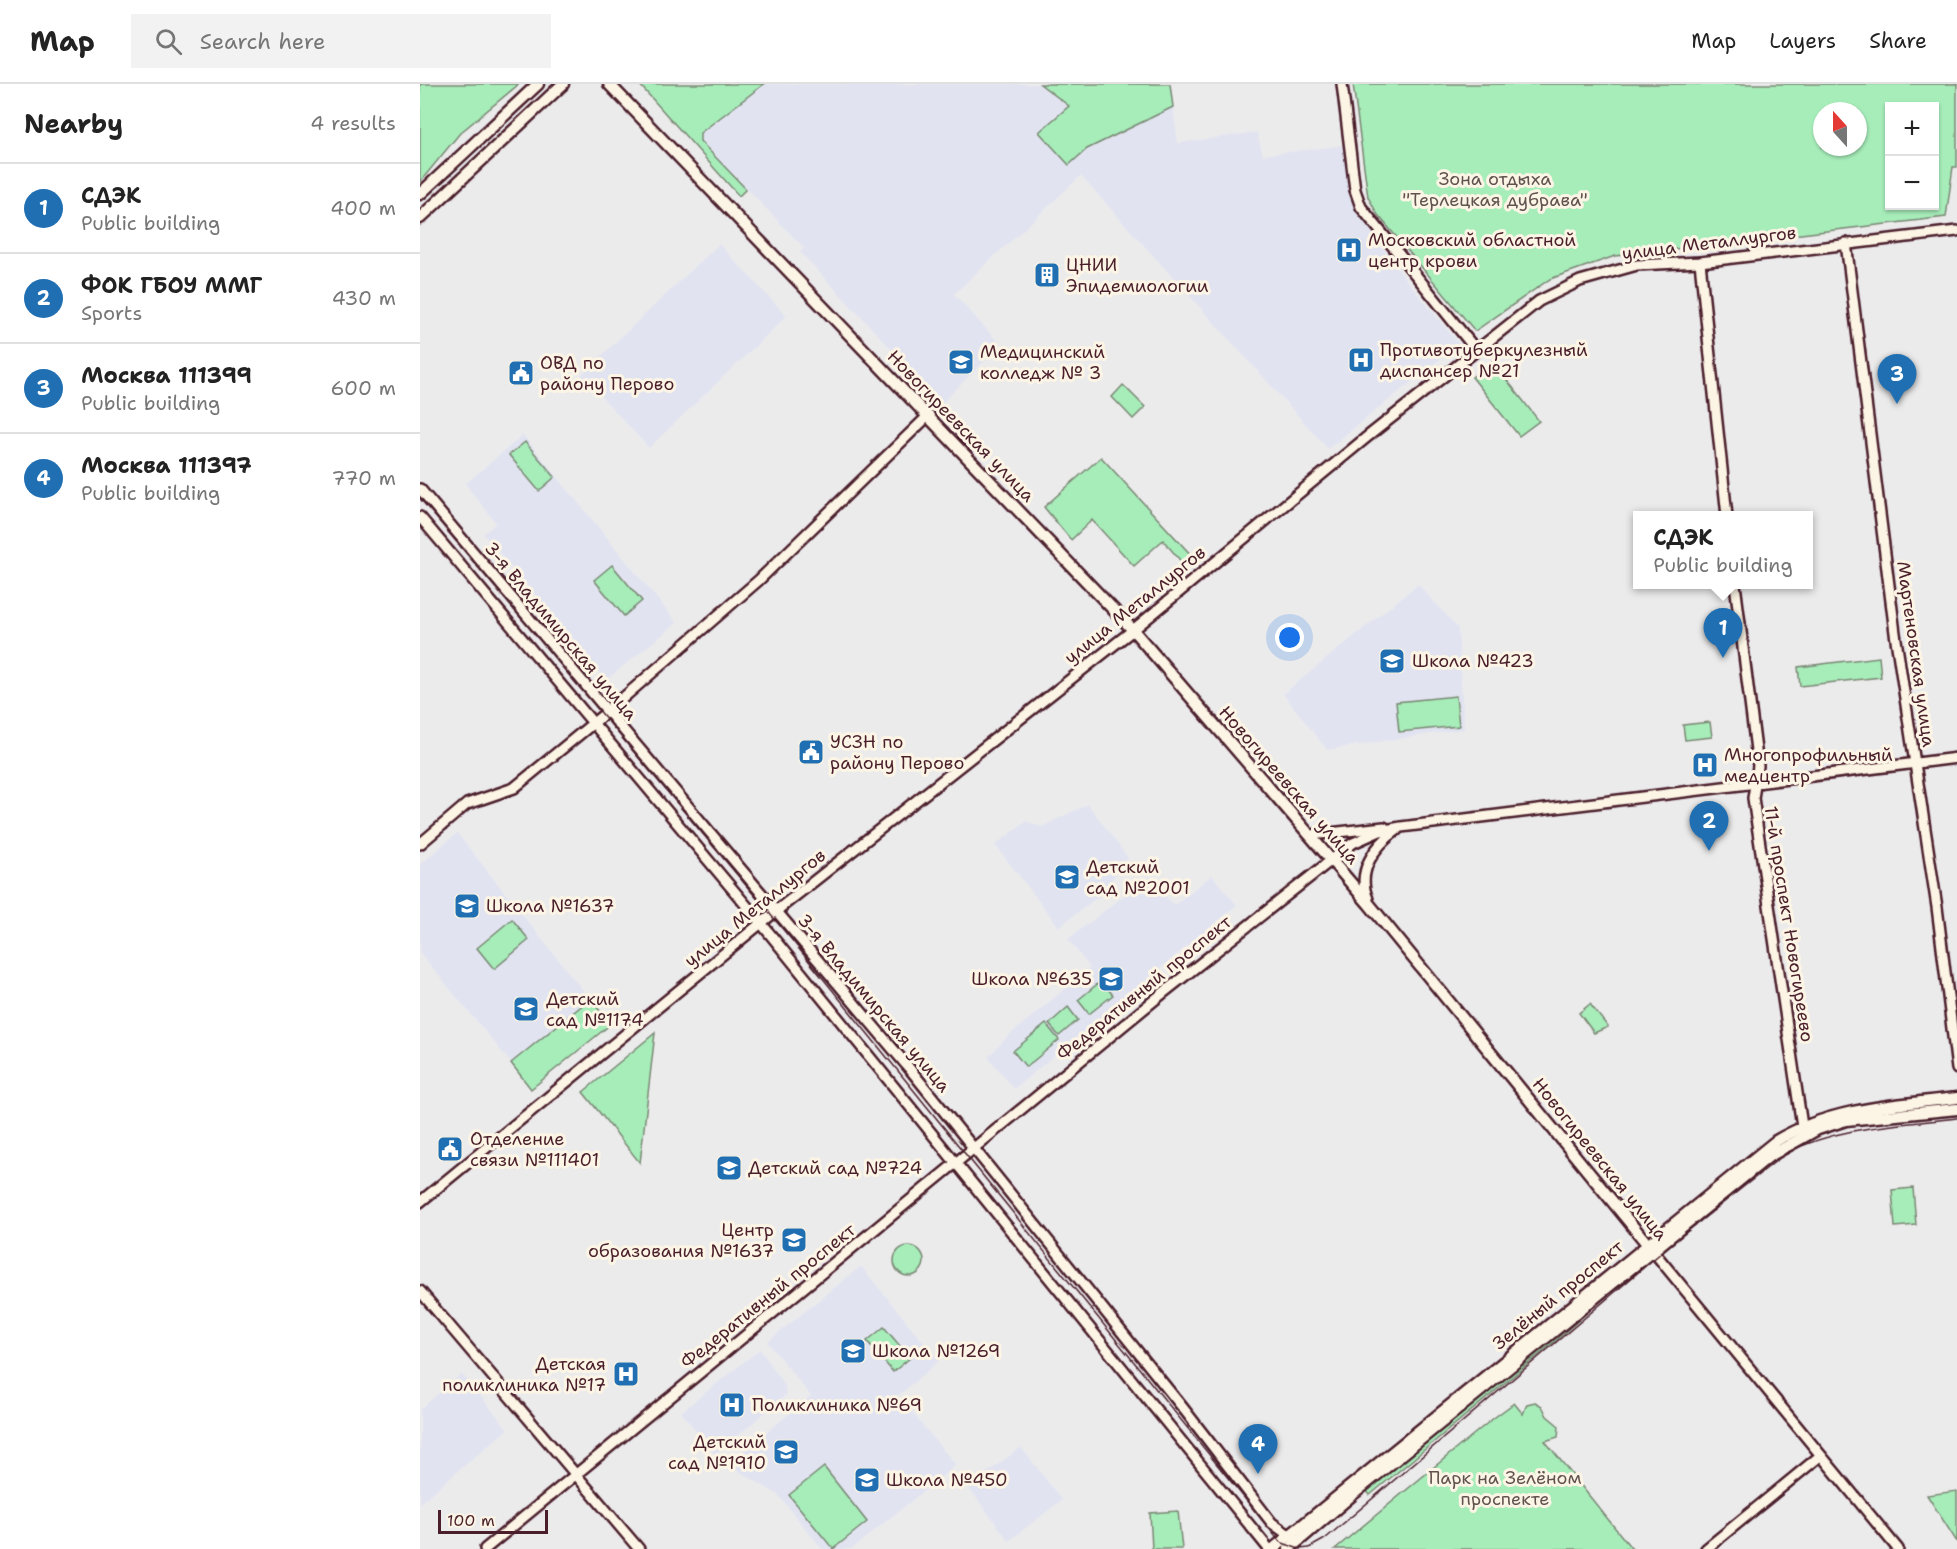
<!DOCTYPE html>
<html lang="en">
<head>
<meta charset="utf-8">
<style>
  :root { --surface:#fff; --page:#f2f2f2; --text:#222; --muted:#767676; --line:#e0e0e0; --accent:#1f6fb2 }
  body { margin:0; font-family:"Shantell Sans",sans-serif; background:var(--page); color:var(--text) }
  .controls { position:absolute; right:18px; top:18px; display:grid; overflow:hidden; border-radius:0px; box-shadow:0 2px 4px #0004 }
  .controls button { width:54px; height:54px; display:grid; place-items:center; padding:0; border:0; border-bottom:2px solid var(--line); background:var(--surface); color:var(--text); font:30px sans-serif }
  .compass { position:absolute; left:1393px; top:18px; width:54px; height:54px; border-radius:50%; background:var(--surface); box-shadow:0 2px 4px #0004; rotate:339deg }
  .scale { position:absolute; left:18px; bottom:15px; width:110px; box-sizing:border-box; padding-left:6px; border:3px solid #4a1f2b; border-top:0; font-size:16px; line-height:21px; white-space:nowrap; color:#4a1f2b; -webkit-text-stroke:4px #fcf5e5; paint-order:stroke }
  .you { position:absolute; left:870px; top:554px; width:21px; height:21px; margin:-15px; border:4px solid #fff; border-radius:50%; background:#1a73e8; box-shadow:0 0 0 9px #1a73e833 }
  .badge { display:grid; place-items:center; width:39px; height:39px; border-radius:50%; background:var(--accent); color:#fff; font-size:20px; font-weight:700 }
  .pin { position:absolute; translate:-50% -50px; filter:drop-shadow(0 2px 3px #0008) }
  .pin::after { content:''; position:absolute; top:32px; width:21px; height:18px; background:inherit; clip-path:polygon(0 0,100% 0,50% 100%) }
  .popup { position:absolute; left:1213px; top:427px; width:180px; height:78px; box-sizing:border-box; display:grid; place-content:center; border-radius:0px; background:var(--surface); filter:drop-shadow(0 2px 4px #0005); font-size:20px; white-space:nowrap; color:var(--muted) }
  .popup b { font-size:22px; color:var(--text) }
  .popup::after { content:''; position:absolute; left:50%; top:100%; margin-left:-12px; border:12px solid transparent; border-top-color:var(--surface) }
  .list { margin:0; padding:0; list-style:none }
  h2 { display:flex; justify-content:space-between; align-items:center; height:78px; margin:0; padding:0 24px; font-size:26px }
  h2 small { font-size:20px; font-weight:400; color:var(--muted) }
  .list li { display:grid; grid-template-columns:39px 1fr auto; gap:18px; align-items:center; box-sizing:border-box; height:90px; padding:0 24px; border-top:2px solid var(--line) }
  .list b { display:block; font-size:22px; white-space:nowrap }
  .list p { margin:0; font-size:20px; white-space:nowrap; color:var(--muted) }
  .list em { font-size:20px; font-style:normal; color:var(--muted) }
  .icon { flex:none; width:33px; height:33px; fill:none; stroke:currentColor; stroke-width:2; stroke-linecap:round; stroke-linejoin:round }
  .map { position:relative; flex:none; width:1537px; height:1465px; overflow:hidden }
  header { display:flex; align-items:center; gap:36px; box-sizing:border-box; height:84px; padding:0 30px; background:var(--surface); border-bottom:2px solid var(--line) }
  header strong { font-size:28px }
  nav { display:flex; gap:33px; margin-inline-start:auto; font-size:21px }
  .search { width:420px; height:54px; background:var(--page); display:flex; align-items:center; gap:15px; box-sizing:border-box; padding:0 21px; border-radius:0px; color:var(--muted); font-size:22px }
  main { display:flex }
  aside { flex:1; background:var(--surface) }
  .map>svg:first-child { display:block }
  .built { fill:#e1e4f0 }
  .green { fill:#a7edba; stroke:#788672; stroke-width:1.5; fill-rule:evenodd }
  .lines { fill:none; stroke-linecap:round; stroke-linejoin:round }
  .minor-casing { stroke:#4a1f2b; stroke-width:14 }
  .major-casing { stroke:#4a1f2b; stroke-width:15 }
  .minor { stroke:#fcf5e5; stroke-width:9 }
  .major { stroke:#fcf5e5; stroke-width:10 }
  .tram { stroke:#4a1f2b; stroke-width:1.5 }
  .labels { text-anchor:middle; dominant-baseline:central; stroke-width:6; stroke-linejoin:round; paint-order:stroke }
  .park-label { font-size:18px; fill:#61524f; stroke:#fcf5e5 }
  .poi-label { font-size:18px; fill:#4a1f2b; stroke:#fcf5e5; text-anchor:start }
  .street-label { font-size:18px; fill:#4a1f2b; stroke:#fcf5e5 }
</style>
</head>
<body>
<header>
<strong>Map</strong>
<div class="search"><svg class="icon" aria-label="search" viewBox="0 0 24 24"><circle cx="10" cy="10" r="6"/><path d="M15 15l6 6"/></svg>Search here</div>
<nav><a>Map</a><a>Layers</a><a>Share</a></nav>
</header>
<main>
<aside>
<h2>Nearby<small>4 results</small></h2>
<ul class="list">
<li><span class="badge">1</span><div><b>СДЭК</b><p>Public building</p></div><em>400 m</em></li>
<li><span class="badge">2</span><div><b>ФОК ГБОУ ММГ</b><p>Sports</p></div><em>430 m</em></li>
<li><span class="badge">3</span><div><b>Москва 111399</b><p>Public building</p></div><em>600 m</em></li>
<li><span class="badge">4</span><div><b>Москва 111397</b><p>Public building</p></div><em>770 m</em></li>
</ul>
</aside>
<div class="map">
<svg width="1537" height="1465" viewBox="0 0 1537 1465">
  <rect width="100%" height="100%" fill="#ecebec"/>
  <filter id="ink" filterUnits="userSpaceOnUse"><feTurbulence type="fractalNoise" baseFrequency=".0167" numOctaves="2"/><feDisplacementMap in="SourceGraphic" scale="12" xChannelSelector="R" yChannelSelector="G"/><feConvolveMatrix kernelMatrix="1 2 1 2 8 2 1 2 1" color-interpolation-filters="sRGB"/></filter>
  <g filter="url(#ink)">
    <!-- built -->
    <g class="built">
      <path d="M 226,0 L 750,0 L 758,59 L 837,48 L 843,71 L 925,61 L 933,121 L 977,184 L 1039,260 L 908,365 L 661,92 L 534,210 L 581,261 L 522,319 L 380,168 L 384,164 Z"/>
      <path d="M 299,160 L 367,232 L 229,364 L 161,291 Z"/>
      <path d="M 103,351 L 257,539 L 186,596 L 63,450 L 76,439 L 45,400 Z"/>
      <path d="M 998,500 L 1038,544 L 1044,645 L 907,666 L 863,610 Z"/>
      <path d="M 668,720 L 708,774 L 679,812 L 639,843 L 575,761 L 606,737 L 621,743 Z"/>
      <path d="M 37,749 L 170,915 L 91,979 L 0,869 L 0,780 Z"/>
      <path d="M 792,791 L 817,821 L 594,1005 L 568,973 L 587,953 L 670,884 L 648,855 L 728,793 L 754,821 Z"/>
      <path d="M 441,1182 L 519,1277 L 478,1312 L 536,1381 L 432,1465 L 402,1465 L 358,1411 L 307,1380 L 391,1312 L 347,1258 Z"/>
      <path d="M 340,1265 L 365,1302 L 366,1311 L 295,1371 L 261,1328 Z"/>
      <path d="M 42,1290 L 88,1345 L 0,1419 L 0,1325 Z"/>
      <path d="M 601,1363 L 642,1416 L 589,1457 L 548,1403 Z"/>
    </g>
    <!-- green -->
    <g class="green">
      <path d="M 0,0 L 99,0 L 40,49 L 0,98 Z"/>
      <path d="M 219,0 L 344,0 L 280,49 L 280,57 L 326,105 L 319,112 Z"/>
      <path d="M 620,0 L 750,0 L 753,23 L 667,65 L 649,81 L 619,48 L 649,22 Z"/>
      <path d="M 933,0 L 1537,0 L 1537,83 L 1533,83 L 1526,133 L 1195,172 L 1130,195 L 1055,247 L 958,131 L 948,113 ZM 1470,22 L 1514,22 L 1514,122 L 1470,122 ZM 1402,27 L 1438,27 L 1438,63 L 1402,63 Z"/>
      <path d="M 1072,277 L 1119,337 L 1099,352 L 1052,293 Z"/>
      <path d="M 703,301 L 725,323 L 713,335 L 692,313 Z"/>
      <path d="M 105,358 L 135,393 L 119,407 L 89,371 Z"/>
      <path d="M 681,373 L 773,473 L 764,481 L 743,456 L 714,482 L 672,436 L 651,456 L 624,423 Z"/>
      <path d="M 192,481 L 222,517 L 204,532 L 174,496 Z"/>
      <path d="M 1459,573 L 1461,593 L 1380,602 L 1378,583 Z"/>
      <path d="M 1036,612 L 1039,642 L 979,648 L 976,618 Z"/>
      <path d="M 1290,638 L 1292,653 L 1265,656 L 1263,641 Z"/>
      <path d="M 92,835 L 109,856 L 74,885 L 57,864 Z"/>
      <path d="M 681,897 L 693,911 L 669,930 L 658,916 Z"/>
      <path d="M 170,915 L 191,940 L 111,1005 L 91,979 Z"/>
      <path d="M 1170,920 L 1188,943 L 1174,949 L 1159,929 Z"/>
      <path d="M 648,923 L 658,936 L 639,952 L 629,940 Z"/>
      <path d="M 626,940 L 639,956 L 606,983 L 593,967 Z"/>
      <path d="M 235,949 L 220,1079 L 163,1008 Z"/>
      <path d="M 1493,1104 L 1496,1141 L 1475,1143 L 1472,1106 Z"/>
      <circle cx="489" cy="1177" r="15"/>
      <path d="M 1222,1180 L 1134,1258 L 950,1411 L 945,1405 Z"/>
      <path d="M 464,1243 L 490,1274 L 473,1288 L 447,1257 Z"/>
      <path d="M 1115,1318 L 1122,1322 L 1127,1332 L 1139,1342 L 1138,1353 L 1125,1357 L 1212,1465 L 915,1465 L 1071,1336 L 1094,1319 L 1103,1330 L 1107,1320 Z"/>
      <path d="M 404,1383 L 447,1438 L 413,1465 L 369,1411 Z"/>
      <path d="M 1537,1407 L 1537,1458 L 1507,1411 Z"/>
      <path d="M 758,1427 L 762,1465 L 732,1465 L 730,1429 Z"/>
    </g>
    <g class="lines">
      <!-- minor casing -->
      <g class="minor-casing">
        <g id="minor">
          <path d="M 922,0 L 935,106 L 941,123 L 1056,266"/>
          <path d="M 1426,159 L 1475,549 L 1517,823 L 1537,985"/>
          <path d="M 1280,178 L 1307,432"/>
          <path d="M 0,405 L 489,984 L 763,1324 L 852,1439 L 873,1454"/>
          <path d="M 0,433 L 341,839 L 849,1465"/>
          <path d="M 1315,500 L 1338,682 L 1333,714 L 1382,1042"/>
          <path d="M 891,751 L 964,743"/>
          <path d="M 0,760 L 47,720 L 94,704 L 188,627 L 339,496 L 509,331"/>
          <path d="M 948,815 C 936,788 954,762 977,746"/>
          <path d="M 0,1118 L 351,831 L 713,546 L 947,353 L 1119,217 L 1160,197 L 1217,181 L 1280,178 L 1537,147"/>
          <path d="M 1233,1167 L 1478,1465"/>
          <path d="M 0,1207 L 219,1465"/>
          <path d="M 65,1465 L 743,909 L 933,759 L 960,747 L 981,743 L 1537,674"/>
          <path d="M 1286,1465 L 1400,1372"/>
        </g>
      </g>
      <!-- major casing -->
      <g class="major-casing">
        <g id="major">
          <path d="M 189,0 L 713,546 L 949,820 L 1233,1167"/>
          <path d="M 0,110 L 118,0"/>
          <path d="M 0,134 L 143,0"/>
          <path d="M 853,1465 L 1356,1057 C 1411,1024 1475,1021 1537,1014"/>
          <path d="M 869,1465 L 932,1411 L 1348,1073 L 1398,1045 L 1426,1036 L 1537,1025"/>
        </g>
      </g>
      <!-- minor -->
      <use href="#minor" class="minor"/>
      <!-- major -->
      <use href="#major" class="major"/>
      <!-- tram -->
      <g class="tram">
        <path d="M 0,413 L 371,855 L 860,1458 L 879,1465"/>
        <path d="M 880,1465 L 889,1464 L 905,1455 L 1249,1162 L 1366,1069 C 1420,1042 1478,1041 1537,1034"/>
      </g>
    </g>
  </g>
  <!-- icons -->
  <defs>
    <g id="hospital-square" transform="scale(1.35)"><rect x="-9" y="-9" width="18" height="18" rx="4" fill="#1f6fb2" stroke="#fcf5e5"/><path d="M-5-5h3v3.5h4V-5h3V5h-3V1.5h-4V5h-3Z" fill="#fff"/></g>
    <g id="building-square" transform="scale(1.35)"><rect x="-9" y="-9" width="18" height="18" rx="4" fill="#1f6fb2" stroke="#fcf5e5"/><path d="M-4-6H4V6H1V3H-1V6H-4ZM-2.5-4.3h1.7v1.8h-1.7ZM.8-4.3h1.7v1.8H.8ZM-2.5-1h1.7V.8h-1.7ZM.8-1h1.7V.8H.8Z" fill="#fff"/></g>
    <g id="university-square" transform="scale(1.35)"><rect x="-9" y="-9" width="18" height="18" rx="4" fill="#1f6fb2" stroke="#fcf5e5"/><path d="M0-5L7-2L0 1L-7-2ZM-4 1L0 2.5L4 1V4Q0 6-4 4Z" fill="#fff"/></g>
    <g id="civic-square" transform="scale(1.35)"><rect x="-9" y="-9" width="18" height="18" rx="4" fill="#1f6fb2" stroke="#fcf5e5"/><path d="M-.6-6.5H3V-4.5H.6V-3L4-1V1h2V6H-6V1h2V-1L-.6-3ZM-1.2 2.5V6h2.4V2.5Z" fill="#fff"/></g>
    <g id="school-square" transform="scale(1.35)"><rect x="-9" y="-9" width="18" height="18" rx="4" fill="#1f6fb2" stroke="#fcf5e5"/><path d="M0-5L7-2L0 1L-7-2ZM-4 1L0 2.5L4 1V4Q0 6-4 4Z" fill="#fff"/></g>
  </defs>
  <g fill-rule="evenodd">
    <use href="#hospital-square" x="929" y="166"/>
    <use href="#building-square" x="627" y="191"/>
    <use href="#hospital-square" x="941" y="276"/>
    <use href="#university-square" x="541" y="278"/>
    <use href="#civic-square" x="101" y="289"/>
    <use href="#school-square" x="972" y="577"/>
    <use href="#civic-square" x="391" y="668"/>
    <use href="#hospital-square" x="1285" y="681"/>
    <use href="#school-square" x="647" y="793"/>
    <use href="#school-square" x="47" y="822"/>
    <use href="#school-square" x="691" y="895"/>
    <use href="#school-square" x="106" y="925"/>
    <use href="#civic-square" x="30" y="1065"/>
    <use href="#school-square" x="309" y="1084"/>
    <use href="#school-square" x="374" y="1156"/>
    <use href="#school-square" x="433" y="1267"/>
    <use href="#hospital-square" x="206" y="1290"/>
    <use href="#hospital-square" x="312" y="1321"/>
    <use href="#school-square" x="366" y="1368"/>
    <use href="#school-square" x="447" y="1396"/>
  </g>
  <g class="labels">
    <!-- park labels -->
    <g class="park-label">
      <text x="1075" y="95">Зона отдыха<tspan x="1075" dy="21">"Терлецкая дубрава"</tspan></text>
      <text x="1085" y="1394">Парк на Зелёном<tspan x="1085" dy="21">проспекте</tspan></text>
    </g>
    <!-- poi labels -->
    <g class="poi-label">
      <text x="948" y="156">Московский областной<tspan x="948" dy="21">центр крови</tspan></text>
      <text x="646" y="181">ЦНИИ<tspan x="646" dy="21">Эпидемиологии</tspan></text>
      <text x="960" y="266">Противотуберкулезный<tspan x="960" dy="21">диспансер №21</tspan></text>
      <text x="560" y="268">Медицинский<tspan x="560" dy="21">колледж № 3</tspan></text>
      <text x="120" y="279">ОВД по<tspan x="120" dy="21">району Перово</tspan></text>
      <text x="992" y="577">Школа №423</text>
      <text x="410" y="658">УСЗН по<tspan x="410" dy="21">району Перово</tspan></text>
      <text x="1304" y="671">Многопрофильный<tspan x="1304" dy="21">медцентр</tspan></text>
      <text x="666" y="783">Детский<tspan x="666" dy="21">сад №2001</tspan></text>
      <text x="66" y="822">Школа №1637</text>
      <text x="672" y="895" text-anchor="end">Школа №635</text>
      <text x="126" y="915">Детский<tspan x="126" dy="21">сад №1174</tspan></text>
      <text x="50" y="1055">Отделение<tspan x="50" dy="21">связи №111401</tspan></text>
      <text x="328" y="1084">Детский сад №724</text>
      <text x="354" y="1146" text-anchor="end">Центр<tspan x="354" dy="21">образования №1637</tspan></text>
      <text x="452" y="1267">Школа №1269</text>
      <text x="186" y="1280" text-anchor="end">Детская<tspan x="186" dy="21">поликлиника №17</tspan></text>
      <text x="332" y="1321">Поликлиника №69</text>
      <text x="346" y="1358" text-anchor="end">Детский<tspan x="346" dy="21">сад №1910</tspan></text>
      <text x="466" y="1396">Школа №450</text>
    </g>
    <!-- street labels -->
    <g class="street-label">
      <text transform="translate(1289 159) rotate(-7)">улица Металлургов</text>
      <text transform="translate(541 342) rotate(46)">Новогиреевская улица</text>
      <text transform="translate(715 521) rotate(-39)">улица Металлургов</text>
      <text transform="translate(141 547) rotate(50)">3-я Владимирская улица</text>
      <text transform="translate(1496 570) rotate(82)">Мартеновская улица</text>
      <text transform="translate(869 701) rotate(49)">Новогиреевская улица</text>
      <text transform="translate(335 824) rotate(-39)">улица Металлургов</text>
      <text transform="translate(1369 840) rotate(81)">11-й проспект Новогиреево</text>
      <text transform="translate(724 904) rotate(-39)">Федеративный проспект</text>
      <text transform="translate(454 919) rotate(50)">3-я Владимирская улица</text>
      <text transform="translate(1180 1075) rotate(51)">Новогиреевская улица</text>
      <text transform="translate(1138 1211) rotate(-39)">Зелёный проспект</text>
      <text transform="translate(348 1212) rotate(-39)">Федеративный проспект</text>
    </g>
  </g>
</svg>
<div class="controls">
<button>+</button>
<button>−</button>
</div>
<svg class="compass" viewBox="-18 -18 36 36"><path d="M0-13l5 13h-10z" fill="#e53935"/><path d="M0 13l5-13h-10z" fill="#767676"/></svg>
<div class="scale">100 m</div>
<div class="you"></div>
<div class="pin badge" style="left:1303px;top:574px">1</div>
<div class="popup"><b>СДЭК</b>Public building</div>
<div class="pin badge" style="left:1289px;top:767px">2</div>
<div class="pin badge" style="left:1477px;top:320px">3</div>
<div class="pin badge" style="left:838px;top:1390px">4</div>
</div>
</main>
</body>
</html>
